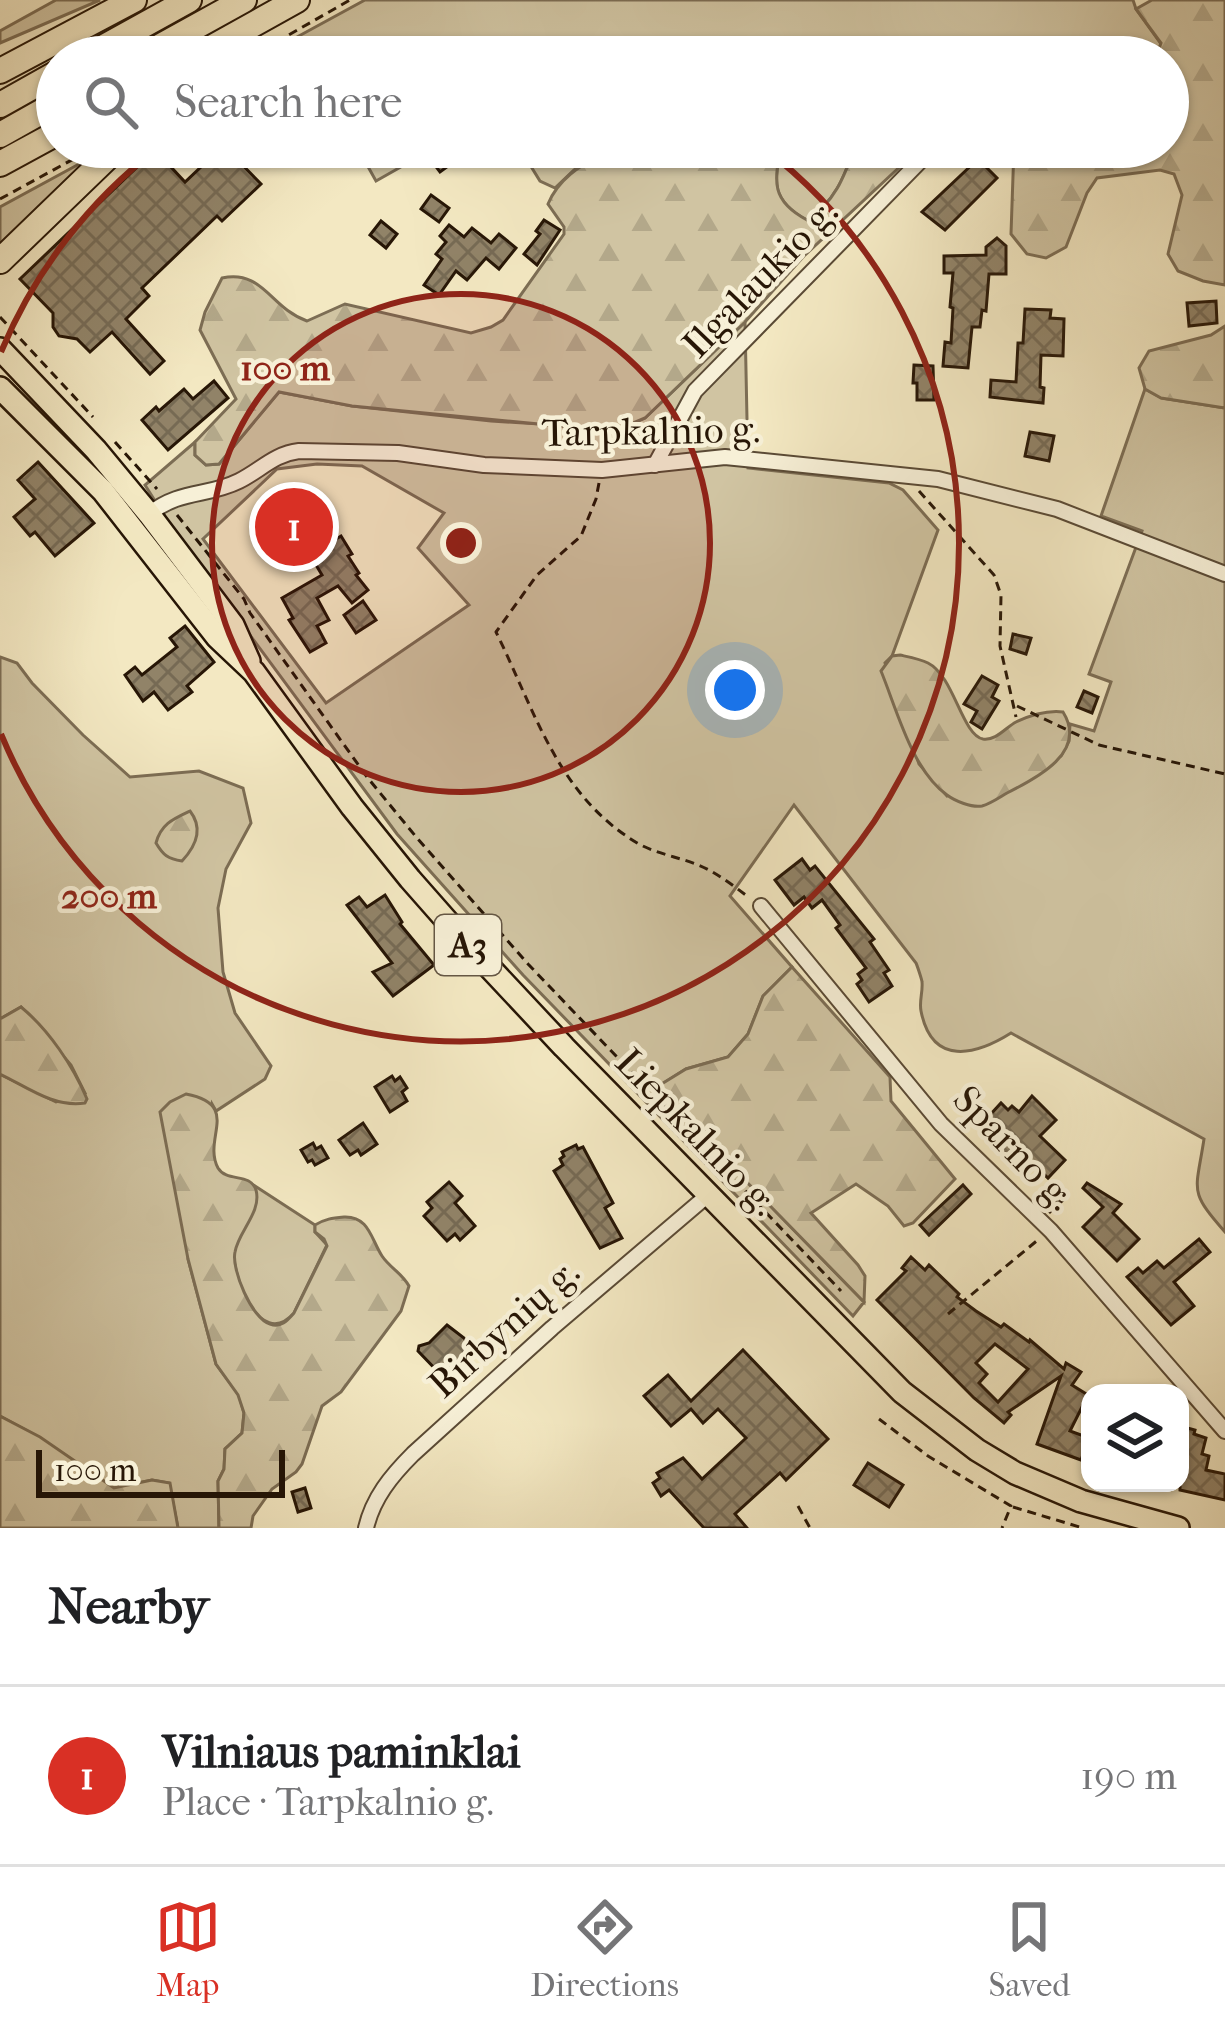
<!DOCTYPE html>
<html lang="en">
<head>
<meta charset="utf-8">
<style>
  :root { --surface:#fff; --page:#f2f2f2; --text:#202124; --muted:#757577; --line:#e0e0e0; --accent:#d93025 }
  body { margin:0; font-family:"IM FELL French Canon",serif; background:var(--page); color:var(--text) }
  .controls { position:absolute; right:36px; bottom:36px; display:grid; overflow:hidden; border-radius:24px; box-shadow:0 3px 9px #0004 }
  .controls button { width:108px; height:108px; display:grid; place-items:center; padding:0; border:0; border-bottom:3px solid var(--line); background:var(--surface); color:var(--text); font:60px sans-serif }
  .scale { position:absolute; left:36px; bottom:30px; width:249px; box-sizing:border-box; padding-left:12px; border:6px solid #271606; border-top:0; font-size:33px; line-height:42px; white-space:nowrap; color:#271606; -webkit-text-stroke:9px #f7f0d7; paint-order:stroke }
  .you { position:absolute; left:735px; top:690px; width:42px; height:42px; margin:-30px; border:9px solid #fff; border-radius:50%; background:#1a73e8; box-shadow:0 0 0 18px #1a73e833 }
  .badge { display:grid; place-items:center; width:78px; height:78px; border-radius:50%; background:var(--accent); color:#fff; font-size:39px; font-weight:700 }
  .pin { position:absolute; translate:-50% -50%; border:6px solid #fff; box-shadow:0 3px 12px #0006 }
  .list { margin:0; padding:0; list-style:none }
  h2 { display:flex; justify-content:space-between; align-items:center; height:156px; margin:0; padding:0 48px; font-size:51px }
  h2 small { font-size:39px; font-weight:400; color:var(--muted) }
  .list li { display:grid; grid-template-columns:78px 1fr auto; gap:36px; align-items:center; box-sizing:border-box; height:180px; padding:0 48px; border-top:3px solid var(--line) }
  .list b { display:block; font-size:45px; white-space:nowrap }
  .list p { margin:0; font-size:39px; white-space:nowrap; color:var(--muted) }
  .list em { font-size:39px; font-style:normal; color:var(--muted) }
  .icon { flex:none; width:66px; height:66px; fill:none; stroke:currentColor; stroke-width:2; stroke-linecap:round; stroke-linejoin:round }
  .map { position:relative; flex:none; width:1225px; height:1528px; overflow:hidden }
  .search { position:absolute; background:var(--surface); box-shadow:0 3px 9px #0004; left:36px; right:36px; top:36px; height:132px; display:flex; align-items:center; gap:30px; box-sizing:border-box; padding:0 42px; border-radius:66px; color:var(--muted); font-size:45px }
  .sheet { height:336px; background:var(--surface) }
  nav { display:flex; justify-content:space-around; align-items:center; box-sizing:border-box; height:168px; border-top:3px solid var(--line); background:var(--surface); font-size:33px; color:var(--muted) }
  nav a { display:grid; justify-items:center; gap:6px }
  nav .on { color:var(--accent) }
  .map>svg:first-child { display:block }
  .green { fill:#d0c4a2; stroke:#7c6d54; stroke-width:3; fill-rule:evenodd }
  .forest { fill:url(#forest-firs); stroke:#7c6d54; stroke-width:3 }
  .building { fill:url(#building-cross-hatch); stroke:#271606; stroke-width:3; fill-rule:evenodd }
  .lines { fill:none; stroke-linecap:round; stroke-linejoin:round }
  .minor-casing { stroke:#5a4a35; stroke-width:18 }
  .primary-casing { stroke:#271606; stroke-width:26 }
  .trunk-casing { stroke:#271606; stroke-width:28 }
  .path { stroke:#271606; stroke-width:3; stroke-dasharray:9 6; stroke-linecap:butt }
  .minor { stroke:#f7f0d7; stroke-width:14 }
  .primary { stroke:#f3e8c2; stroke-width:21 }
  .trunk { stroke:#f3e8c2; stroke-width:24 }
  .ring { fill:none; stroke:#8f2418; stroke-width:6 }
  .labels { text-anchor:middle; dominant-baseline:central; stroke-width:9; stroke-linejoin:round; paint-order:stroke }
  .shield { fill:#f7f0d7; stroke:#655745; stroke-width:3 }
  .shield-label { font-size:36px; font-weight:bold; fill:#271606 }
  .street-label { font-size:39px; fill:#271606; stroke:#f7f0d7 }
  .centre { fill:#8f2418; stroke:#f7f0d7; stroke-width:6 }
  .ring-label { font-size:36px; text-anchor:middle; font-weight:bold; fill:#8f2418; stroke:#f7f0d7; stroke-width:9; stroke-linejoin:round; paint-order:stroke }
</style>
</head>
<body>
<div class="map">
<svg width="1225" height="1528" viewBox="0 0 1225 1528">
  <defs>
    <pattern id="forest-firs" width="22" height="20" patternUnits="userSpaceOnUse" patternTransform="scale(3)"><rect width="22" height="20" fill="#d0c4a2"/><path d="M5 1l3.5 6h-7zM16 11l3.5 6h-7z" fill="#b3a88a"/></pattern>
    <pattern id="building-cross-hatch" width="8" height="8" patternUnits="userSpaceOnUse" patternTransform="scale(3)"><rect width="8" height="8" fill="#918368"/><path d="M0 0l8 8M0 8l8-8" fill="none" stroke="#766a54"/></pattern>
  </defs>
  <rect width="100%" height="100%" fill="#f3e8c2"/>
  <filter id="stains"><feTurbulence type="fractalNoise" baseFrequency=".00167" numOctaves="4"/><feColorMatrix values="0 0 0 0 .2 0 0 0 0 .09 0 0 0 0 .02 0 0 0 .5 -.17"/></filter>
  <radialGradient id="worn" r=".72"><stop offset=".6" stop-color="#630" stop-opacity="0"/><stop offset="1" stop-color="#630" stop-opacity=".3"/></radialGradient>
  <!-- green -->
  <g class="green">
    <path d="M 56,0 L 100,0 L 0,43 L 0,31 Z"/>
    <path d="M 365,0 L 1133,0 L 1136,9 L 1161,44 L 1156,57 L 308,57 L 297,37 Z"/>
    <path d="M 357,147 L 436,147 L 376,181 Z"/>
    <path d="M 519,147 L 612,147 L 574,170 L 555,188 L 540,181 Z"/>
    <path d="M 781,147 L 855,147 C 844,177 835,202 807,220 C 771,200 774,183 781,147 Z"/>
    <path d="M 92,157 L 0,252 L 0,207 Z"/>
    <path d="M 745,322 L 748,468 L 889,483 L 903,490 L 938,530 L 892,656 L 885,663 L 919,764 L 947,796 L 1061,756 L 1069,741 L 1070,724 L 1094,731 L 1111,682 L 1089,674 L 1142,531 L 1101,516 L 1145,389 L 1162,398 L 1225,408 L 1225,1232 C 1188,1190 1196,1192 1204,1139 L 1011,1033 C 976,1055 932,1067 921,1011 C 919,1001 923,992 922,982 C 922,980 917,965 916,963 L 794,805 L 730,896 L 792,967 L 763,996 L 748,1034 L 728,1057 L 686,1069 L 656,1088 L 864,1302 L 853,1316 L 523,975 L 397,834 L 179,539 L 145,485 L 195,442 L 195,455 L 206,465 L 219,464 L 279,392 L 352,406 L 491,421 L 619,429 L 645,418 ZM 317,464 L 362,466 L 444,513 L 418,548 L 469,605 L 326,703 L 203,539 L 277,469 Z"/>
    <path d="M 0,657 L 17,663 L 32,683 L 83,735 L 130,777 L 199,771 L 243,788 L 251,823 L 226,869 L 218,908 L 223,972 L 235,1013 L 271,1066 L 265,1079 L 216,1111 L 212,1104 L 188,1259 L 216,1364 L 239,1395 L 244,1413 L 242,1433 L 225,1449 L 224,1469 L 218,1481 L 219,1528 L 178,1528 L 169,1483 L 152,1480 L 114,1488 L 40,1438 L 0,1416 L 0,1074 L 56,1102 L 85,1093 L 71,1065 L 21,1007 L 0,1019 Z"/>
    <path d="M 255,1186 L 315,1225 L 315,1232 L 327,1245 L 294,1313 C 259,1353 229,1269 235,1249 C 242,1226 258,1212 255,1186 Z"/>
  </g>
  <!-- forest -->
  <g class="forest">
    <path d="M 1152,0 L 1225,0 L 1225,285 L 1203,281 L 1178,271 L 1168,254 L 1182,195 L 1174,174 L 1160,170 L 1097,178 L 1087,193 L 1066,247 L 1046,258 L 1027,254 L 1011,234 L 1014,147 L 1168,147 L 1168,57 L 1156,57 L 1161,43 L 1136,9 Z"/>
    <path d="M 612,147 L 781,147 C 774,182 771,201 807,220 C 835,202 844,177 855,147 L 921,147 L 804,256 L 745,322 L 645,418 L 619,429 L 591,429 L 352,406 L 279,392 L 219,464 L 206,465 L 195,455 L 195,442 L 236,399 L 200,330 L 205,312 L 222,278 C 263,269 270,308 307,321 L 345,304 L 471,333 L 491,327 L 503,320 L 564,234 L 564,227 L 548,204 C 560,175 586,163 612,147 Z"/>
    <path d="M 1225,326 L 1225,408 L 1161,398 L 1145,389 L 1139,368 L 1149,351 L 1211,335 Z"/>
    <path d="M 900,655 C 909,657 920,659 928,663 C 954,676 962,735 983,739 C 996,741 1006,727 1016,722 C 1031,715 1047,710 1063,712 C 1088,752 1037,778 1007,793 C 1000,797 990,804 982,806 C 972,808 955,801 947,795 C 912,770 897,710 881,671 L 892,656 Z"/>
    <path d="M 190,811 C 204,829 196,846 182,861 C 168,859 163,855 156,843 C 161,824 173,819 190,811 Z"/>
    <path d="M 792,967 L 890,1077 L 891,1101 L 955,1179 L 913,1223 L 904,1226 L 888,1206 L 856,1184 L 811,1213 L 858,1265 L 865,1276 L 864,1302 L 655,1088 L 686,1069 L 728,1057 L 748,1034 L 763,996 Z"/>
    <path d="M 21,1007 C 49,1030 73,1066 87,1099 L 85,1103 C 54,1108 27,1087 0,1074 L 0,1019 Z"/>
    <path d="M 186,1094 C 242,1105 202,1138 218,1168 C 227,1183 250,1172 256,1190 C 262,1212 238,1232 235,1252 C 231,1269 252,1319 270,1324 C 281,1328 287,1321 294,1313 L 327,1246 L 324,1239 L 315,1232 L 315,1225 C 325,1219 332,1218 344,1217 C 369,1216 371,1239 382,1256 C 390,1268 402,1273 409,1286 L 401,1311 L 341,1392 L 322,1406 L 302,1464 L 296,1472 L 272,1489 L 253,1516 L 251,1528 L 219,1528 L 218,1481 L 224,1469 L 225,1449 L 242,1433 L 244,1413 L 238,1395 L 216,1364 L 188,1259 L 160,1112 L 170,1102 Z"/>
    <path d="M 0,1416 L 40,1437 L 114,1488 L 152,1480 L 170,1483 L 178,1528 L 0,1528 Z"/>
  </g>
  <!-- building -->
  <g class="building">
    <path d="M 222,147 L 225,147 L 261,184 L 222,221 L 217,216 L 142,288 L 149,296 L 126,319 L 164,361 L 150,374 L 112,332 L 90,352 L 77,339 L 59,336 L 53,327 L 53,313 L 20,279 L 155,150 L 185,182 Z"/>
    <path d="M 450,147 L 458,159 L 440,172 L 431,160 Z"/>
    <path d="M 978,159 L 997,178 L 945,230 L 922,212 Z"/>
    <path d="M 431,195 L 449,208 L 439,222 L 421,209 Z"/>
    <path d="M 544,220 L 560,230 L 537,265 L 524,254 L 540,234 L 536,231 Z"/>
    <path d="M 381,221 L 397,234 L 386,248 L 370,235 Z"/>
    <path d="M 449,225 L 464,237 L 472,228 L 491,243 L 499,234 L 516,248 L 499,269 L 486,258 L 467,280 L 456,271 L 439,295 L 424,285 L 442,259 L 436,254 L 446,242 L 440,236 Z"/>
    <path d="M 997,238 L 1006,246 L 1006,274 L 989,274 L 986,311 L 982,310 L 980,327 L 972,327 L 968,368 L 943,366 L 945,342 L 951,343 L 953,308 L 950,307 L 953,273 L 944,273 L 944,256 L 986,255 L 986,247 Z"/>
    <path d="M 1216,301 L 1217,323 L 1189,326 L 1187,303 Z"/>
    <path d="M 1025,309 L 1051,310 L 1050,318 L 1064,319 L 1063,356 L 1041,355 L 1040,387 L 1044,388 L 1043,403 L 990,397 L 991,380 L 1016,382 L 1018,343 L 1023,343 Z"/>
    <path d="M 914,365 L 933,366 L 934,400 L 917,400 L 917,383 L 913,383 Z"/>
    <path d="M 214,381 L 228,398 L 168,450 L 142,420 L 156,407 L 159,411 L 184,389 L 193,399 Z"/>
    <path d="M 1030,432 L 1054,436 L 1049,461 L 1025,456 Z"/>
    <path d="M 38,462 L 94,523 L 55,556 L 35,532 L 30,536 L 14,517 L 35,499 L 18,480 Z"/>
    <path d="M 341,536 L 352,554 L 348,556 L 359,573 L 356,575 L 368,590 L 352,603 L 338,586 L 317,598 L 329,620 L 317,626 L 326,643 L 310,652 L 289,620 L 293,618 L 282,598 L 322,575 L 310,555 Z"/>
    <path d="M 363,601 L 376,620 L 356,633 L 344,615 Z"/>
    <path d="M 185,626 L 214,662 L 187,686 L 192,692 L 168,710 L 154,692 L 143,701 L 125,675 L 135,667 L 142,675 L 177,647 L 170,638 Z"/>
    <path d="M 1013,634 L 1031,638 L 1026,654 L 1010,649 Z"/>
    <path d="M 982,676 L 998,685 L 992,697 L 999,701 L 982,729 L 971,722 L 977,711 L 964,704 Z"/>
    <path d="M 1084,691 L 1098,697 L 1092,713 L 1077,707 Z"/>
    <path d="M 802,859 L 810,870 L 815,866 L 874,939 L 870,942 L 889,970 L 884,973 L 892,986 L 869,1002 L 857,984 L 862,980 L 858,974 L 866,968 L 836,928 L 840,925 L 822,900 L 812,908 L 804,897 L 794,905 L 775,880 Z"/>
    <path d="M 385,895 L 402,922 L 400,924 L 434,965 L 393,996 L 373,972 L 392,963 L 347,905 L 359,897 L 367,907 Z"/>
    <path d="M 392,1076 L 395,1081 L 400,1077 L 407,1088 L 402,1092 L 407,1101 L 390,1112 L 375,1087 Z"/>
    <path d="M 1032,1096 L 1056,1120 L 1040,1136 L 1065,1160 L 1048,1178 L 1020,1151 L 1012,1160 L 979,1127 L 1001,1103 L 1008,1110 L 1012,1106 L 1019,1112 Z"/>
    <path d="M 363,1123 L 377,1144 L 361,1155 L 358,1150 L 350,1155 L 339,1140 Z"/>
    <path d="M 313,1143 L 316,1149 L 321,1146 L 328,1158 L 315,1165 L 312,1160 L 308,1162 L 301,1150 Z"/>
    <path d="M 576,1145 L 578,1149 L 583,1147 L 613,1203 L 605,1208 L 622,1238 L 600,1248 L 554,1171 L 563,1165 L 560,1159 L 564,1156 L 562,1152 Z"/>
    <path d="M 449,1182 L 462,1196 L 455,1203 L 475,1226 L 460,1240 L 455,1234 L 447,1241 L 424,1216 L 432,1208 L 427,1202 Z"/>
    <path d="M 1087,1183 L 1121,1204 L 1113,1213 L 1139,1239 L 1117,1261 L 1083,1227 L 1103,1207 L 1083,1188 Z"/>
    <path d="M 963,1185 L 971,1194 L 929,1235 L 920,1225 Z"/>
    <path d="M 1049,1189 L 1062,1201 L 1050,1212 L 1038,1200 Z"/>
    <path d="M 1199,1239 L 1210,1252 L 1174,1282 L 1194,1306 L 1171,1325 L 1127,1277 L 1138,1268 L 1143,1273 L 1157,1261 L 1164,1268 Z"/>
    <path d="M 911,1257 L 925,1270 L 929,1265 L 959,1294 L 957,1297 L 976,1311 L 1001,1327 L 1004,1324 L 1029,1342 L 1030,1340 L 1064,1369 L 1066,1363 L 1081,1372 L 1072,1385 L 1088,1395 L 1070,1431 L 1089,1438 L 1081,1460 L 1037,1444 L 1061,1376 L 1008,1412 L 1011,1415 L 1004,1423 L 974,1398 L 877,1300 L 906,1271 L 902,1268 ZM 995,1344 L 1028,1369 L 998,1402 L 979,1383 L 987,1374 L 976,1363 Z"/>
    <path d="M 447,1325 L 464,1338 L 472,1350 L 444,1378 L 418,1351 L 419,1346 L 429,1343 Z"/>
    <path d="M 743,1350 L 828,1439 L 786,1480 L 780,1473 L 735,1514 L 747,1528 L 704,1528 L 669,1490 L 661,1496 L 653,1483 L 660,1478 L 657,1473 L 683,1458 L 702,1479 L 746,1438 L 718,1409 L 703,1423 L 691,1409 L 671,1426 L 644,1396 L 668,1375 L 691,1401 Z"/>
    <path d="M 1180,1426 L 1195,1430 L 1194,1434 L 1206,1438 L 1202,1454 L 1209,1456 L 1206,1470 L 1225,1474 L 1225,1500 L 1180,1490 Z"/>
    <path d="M 868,1463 L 903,1485 L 889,1507 L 854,1485 Z"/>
    <path d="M 305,1488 L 311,1508 L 298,1512 L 292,1492 Z"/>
  </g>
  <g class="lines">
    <!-- minor casing -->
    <g class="minor-casing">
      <g id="minor">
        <path d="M 655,465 L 695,391 L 931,150"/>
        <path d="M 149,514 C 181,489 207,497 239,481 C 261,470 274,454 299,451 L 398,453 L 484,465 L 602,470 L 725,457 L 938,479 L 1057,509 L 1225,574"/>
        <path d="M 761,906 L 941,1124 L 1051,1231 L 1225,1431"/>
        <path d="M 366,1528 C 373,1498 391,1476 413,1454 L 552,1328 L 708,1195"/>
      </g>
    </g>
    <!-- primary casing -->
    <g class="primary-casing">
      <g id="primary">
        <path d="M 0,349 L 96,450 L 149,514 L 233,625 L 249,661"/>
        <path d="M 0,388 L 103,491 L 217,637 L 254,672 L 352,807 L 410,879 L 462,938 L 564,1047 L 902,1392 L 977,1450 L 1015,1473 L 1081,1501 L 1178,1528"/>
      </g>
    </g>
    <!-- trunk casing -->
    <g class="trunk-casing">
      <g id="trunk">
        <path d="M 86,57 L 189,0"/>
        <path d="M 141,57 L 244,0"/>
        <path d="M 195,57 L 297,0"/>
        <path d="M 0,71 L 134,0"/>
        <path d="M 0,105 L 57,73"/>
        <path d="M 0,135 L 57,103"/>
        <path d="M 0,164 L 57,133"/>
        <path d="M 0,261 L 118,147"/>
      </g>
    </g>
    <!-- path -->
    <g class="path">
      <path d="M 250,57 L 350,0"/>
      <path d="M 0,199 L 79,156"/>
      <path d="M 0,317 L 93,417"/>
      <path d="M 115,442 L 157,489"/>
      <path d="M 599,483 L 596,499 L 581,536 L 537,575 L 496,632 C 535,711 558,797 639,844 C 661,856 687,858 709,870 C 722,877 735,887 747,896"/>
      <path d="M 919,491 L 994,575 L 1001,595 L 1000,646 L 1016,717"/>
      <path d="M 177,515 L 244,599 L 250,613 L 367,777 L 417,838 L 528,964 L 841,1291"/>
      <path d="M 1017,706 L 1099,745 L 1225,774"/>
      <path d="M 948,1314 L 1039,1239"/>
      <path d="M 879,1419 L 928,1456 L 1011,1506 L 1002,1528"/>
      <path d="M 798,1506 L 810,1528"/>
      <path d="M 1013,1507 L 1083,1528"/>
    </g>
    <!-- minor -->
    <use href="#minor" class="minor"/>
    <!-- primary -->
    <use href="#primary" class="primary"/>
    <!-- trunk -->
    <use href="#trunk" class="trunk"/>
  </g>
  <!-- distance rings -->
  <circle cx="461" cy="543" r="249" fill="#8f2418" fill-opacity=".12"/>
  <g class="ring">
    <circle cx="461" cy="543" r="249"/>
    <path d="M1 352A498 498 0 0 1 158 148M353 57A498 498 0 0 1 569 57M764 148A498 498 0 1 1 1 734"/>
  </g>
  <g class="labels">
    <!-- shield labels -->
    <rect class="shield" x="435" y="915" width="66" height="60" rx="9"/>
    <g class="shield-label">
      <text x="468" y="945">A3</text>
    </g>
    <!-- street labels -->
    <g class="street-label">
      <text transform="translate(760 278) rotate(-46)">Ilgalaukio g.</text>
      <text transform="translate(651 431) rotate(-1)">Tarpkalnio g.</text>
      <text transform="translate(697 1132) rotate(46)">Liepkalnio g.</text>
      <text transform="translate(1014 1148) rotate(46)">Sparno g.</text>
      <text transform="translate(504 1328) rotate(-42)">Birbynių g.</text>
    </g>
  </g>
  <circle cx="461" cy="543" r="18" class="centre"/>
  <g class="ring-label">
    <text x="285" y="380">100 m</text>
    <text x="109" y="908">200 m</text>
  </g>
  <rect width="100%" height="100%" filter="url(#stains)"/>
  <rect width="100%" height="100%" fill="url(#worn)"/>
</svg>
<div class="controls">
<button><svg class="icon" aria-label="layers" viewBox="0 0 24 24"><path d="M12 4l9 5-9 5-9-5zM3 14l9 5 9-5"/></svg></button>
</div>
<div class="scale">100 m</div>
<div class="you"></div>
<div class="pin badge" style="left:294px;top:527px">1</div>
<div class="search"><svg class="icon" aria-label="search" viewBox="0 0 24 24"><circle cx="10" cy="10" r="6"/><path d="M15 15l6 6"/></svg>Search here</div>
</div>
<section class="sheet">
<h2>Nearby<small></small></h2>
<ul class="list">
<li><span class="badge">1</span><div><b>Vilniaus paminklai</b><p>Place · Tarpkalnio g.</p></div><em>190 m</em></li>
</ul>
</section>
<nav>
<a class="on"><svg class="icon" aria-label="map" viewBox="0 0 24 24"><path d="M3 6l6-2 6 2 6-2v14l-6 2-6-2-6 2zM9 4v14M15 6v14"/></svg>Map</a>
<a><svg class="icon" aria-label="directions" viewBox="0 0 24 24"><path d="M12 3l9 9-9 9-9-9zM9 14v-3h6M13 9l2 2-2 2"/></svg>Directions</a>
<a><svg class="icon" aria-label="saved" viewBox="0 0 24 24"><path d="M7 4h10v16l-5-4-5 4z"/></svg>Saved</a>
</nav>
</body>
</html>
